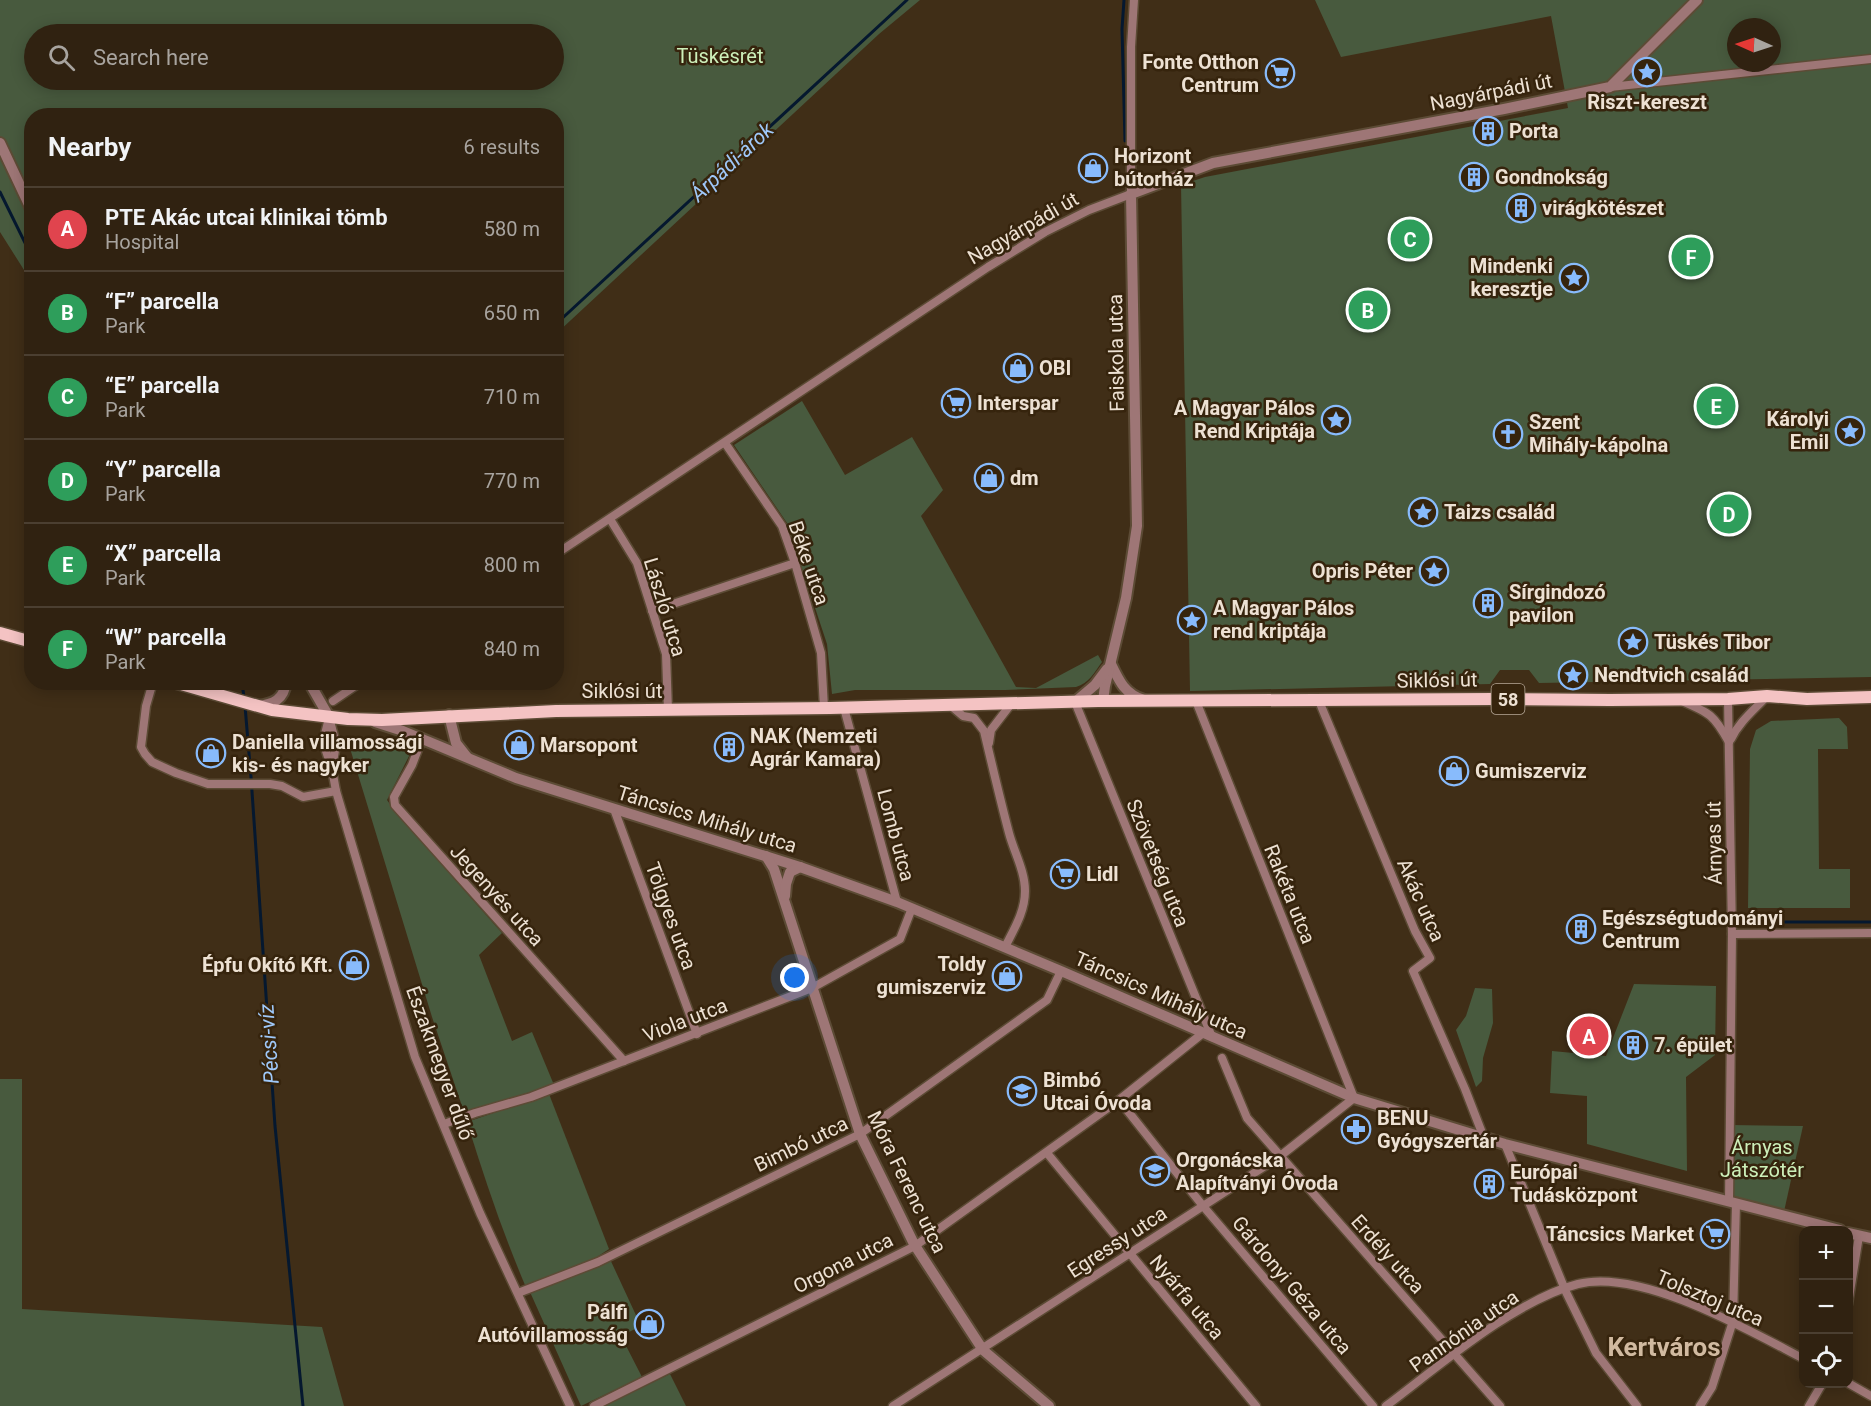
<!DOCTYPE html>
<html lang="en">
<head>
<meta charset="utf-8">
<style>
  :root { --surface:#302211; --page:#382a1a; --text:#f1f3f6; --muted:#a8a49f; --line:#4b3f31; --accent:#ea580c }
  body { margin:0; font-family:Roboto,sans-serif; background:var(--page); color:var(--text) }
  .controls { position:absolute; right:18px; bottom:18px; display:grid; overflow:hidden; border-radius:12px; box-shadow:0 3px 15px #0003 }
  .controls button { width:54px; height:54px; display:grid; place-items:center; padding:0; border:0; border-bottom:2px solid var(--line); background:var(--surface); color:var(--text); font:30px sans-serif }
  .compass { position:absolute; left:1727px; top:18px; width:54px; height:54px; border-radius:50%; background:var(--surface); box-shadow:0 3px 15px #0003; rotate:273deg }
  .you { position:absolute; left:795px; top:978px; width:21px; height:21px; margin:-15px; border:4px solid #fff; border-radius:50%; background:#1a73e8; box-shadow:0 0 0 9px #1a73e833 }
  .badge { display:grid; place-items:center; width:39px; height:39px; border-radius:50%; background:var(--accent); color:#fff; font-size:20px; font-weight:700 }
  .pin { position:absolute; translate:-50% -50%; border:3px solid #fff; box-shadow:0 2px 6px #0006 }
  .list { margin:0; padding:0; list-style:none }
  h2 { display:flex; justify-content:space-between; align-items:center; height:78px; margin:0; padding:0 24px; font-size:26px }
  h2 small { font-size:20px; font-weight:400; color:var(--muted) }
  .list li { display:grid; grid-template-columns:39px 1fr auto; gap:18px; align-items:center; box-sizing:border-box; height:84px; padding:0 24px; border-top:2px solid var(--line) }
  .list b { display:block; font-size:22px; white-space:nowrap }
  .list p { margin:0; font-size:20px; white-space:nowrap; color:var(--muted) }
  .list em { font-size:20px; font-style:normal; color:var(--muted) }
  .icon { flex:none; width:33px; height:33px; fill:none; stroke:currentColor; stroke-width:2; stroke-linecap:round; stroke-linejoin:round }
  .map { position:relative; flex:none; width:1871px; height:1406px; overflow:hidden }
  .search { position:absolute; background:var(--surface); box-shadow:0 3px 15px #0003; left:24px; top:24px; width:540px; height:66px; display:flex; align-items:center; gap:15px; box-sizing:border-box; padding:0 21px; border-radius:33px; color:var(--muted); font-size:22px }
  .panel { position:absolute; background:var(--surface); box-shadow:0 3px 15px #0003; left:24px; top:108px; width:540px; height:582px; border-radius:24px }
  .map>svg:first-child { display:block }
  .green { fill:#485a3e; fill-rule:evenodd }
  .lines { fill:none; stroke-linecap:round; stroke-linejoin:round }
  .stream { stroke:#05182f; stroke-width:3 }
  .minor-casing { stroke:#5c4b35; stroke-width:11 }
  .tertiary-casing { stroke:#5c4b35; stroke-width:14 }
  .primary-casing { stroke:#5c4b35; stroke-width:15 }
  .minor { stroke:#9e7676; stroke-width:8 }
  .tertiary { stroke:#9e7676; stroke-width:10 }
  .primary { stroke:#f4c3c3; stroke-width:12 }
  .labels { text-anchor:middle; dominant-baseline:central; stroke-width:5; stroke-linejoin:round; paint-order:stroke }
  .shield { fill:#36240d; stroke:#b6a898; stroke-width:1.5 }
  .shield-label { font-size:18px; font-weight:bold; fill:#ede1d3 }
  .park-label { font-size:20px; fill:#cdf0ba; stroke:#36240d }
  .poi-label { font-size:20px; font-weight:bold; fill:#ede1d3; stroke:#36240d; text-anchor:start }
  .street-label { font-size:20px; fill:#ede1d3; stroke:#36240d }
  .water-label { font-size:21px; font-style:italic; fill:#9fc8f9; stroke:#36240d }
  .district-label { font-size:26px; font-weight:bold; fill:#d1baa0; stroke:#36240d }
</style>
</head>
<body>
<div class="map">
<svg width="1871" height="1406" viewBox="0 0 1871 1406">
  <rect width="100%" height="100%" fill="#402e17"/>
  <!-- green -->
  <g class="green">
    <path d="M 0,0 L 920,0 L 879,34 L 557,333 L 556,116 L 32,116 L 31,281 L 0,232 ZM 34,34 L 554,34 L 554,80 L 34,80 Z"/>
    <path d="M 1315,0 L 1871,0 L 1871,677 L 1539,683 L 1529,670 L 1500,670 L 1490,684 L 1190,691 L 1181,185 L 1205,177 L 1568,108 L 1551,16 L 1341,57 ZM 1736,27 L 1772,27 L 1772,63 L 1736,63 Z"/>
    <path d="M 802,401 L 845,475 L 912,437 L 943,490 L 921,516 L 1016,687 L 1036,688 L 1098,655 L 1102,662 C 1094,673 1089,683 1076,687 L 1005,690 L 855,690 L 832,694 L 827,644 L 787,523 L 734,445 Z"/>
    <path d="M 1839,718 L 1847,727 L 1848,749 L 1818,749 L 1819,869 L 1850,869 L 1850,908 L 1748,908 L 1750,749 L 1756,730 L 1771,721 Z"/>
    <path d="M 349,745 L 406,746 L 412,750 L 387,800 L 397,814 L 502,933 L 479,955 L 512,1041 L 532,1032 L 554,1085 L 464,1112 L 432,1017 Z"/>
    <path d="M 1634,984 L 1716,986 L 1715,1055 L 1686,1077 L 1687,1171 L 1587,1144 L 1587,1096 L 1550,1093 L 1552,1051 L 1606,1056 Z"/>
    <path d="M 1475,988 L 1492,989 L 1493,1023 L 1483,1058 L 1482,1081 L 1476,1087 L 1456,1030 L 1466,1016 Z"/>
    <path d="M 0,1079 L 22,1079 L 22,1309 L 322,1327 L 344,1406 L 0,1406 Z"/>
    <path d="M 549,1094 L 609,1249 L 594,1259 L 525,1285 C 502,1231 484,1177 467,1122 Z"/>
    <path d="M 1730,1125 L 1803,1126 L 1783,1216 L 1729,1202 Z"/>
    <path d="M 609,1257 L 641,1326 L 621,1336 L 642,1377 L 581,1406 L 530,1292 Z"/>
    <path d="M 670,1374 L 686,1406 L 604,1406 Z"/>
  </g>
  <g class="lines">
    <!-- stream -->
    <g class="stream">
      <path d="M 1124,0 L 1122,29 L 1125,141"/>
      <path d="M 0,192 L 32,257"/>
      <path d="M 556,324 L 907,0"/>
      <path d="M 238,682 L 243,690 L 244,697"/>
      <path d="M 245,706 L 251,777 L 275,1126 L 303,1406"/>
      <path d="M 1747,922 L 1871,922"/>
    </g>
    <!-- minor casing -->
    <g class="minor-casing">
      <g id="minor">
        <path d="M 1610,87 L 1871,59"/>
        <path d="M 725,443 L 782,526 L 795,563 L 821,653 L 824,708"/>
        <path d="M 610,519 L 637,563 L 666,654 L 668,710"/>
        <path d="M 556,554 L 988,267 L 1045,232 L 1089,210 L 1131,194 L 1131,47 L 1134,0"/>
        <path d="M 652,611 L 795,563"/>
        <path d="M 153,682 L 146,706 L 141,747 L 145,754 L 152,762 L 176,773 L 208,784 L 270,784 L 282,786 L 303,797 L 336,791"/>
        <path d="M 1728,699 L 1732,934 L 1729,1202"/>
        <path d="M 333,701 L 361,682"/>
        <path d="M 1319,701 L 1415,931 L 1430,958 L 1413,971 L 1465,1089 L 1484,1138"/>
        <path d="M 1682,701 C 1710,713 1714,715 1729,742"/>
        <path d="M 1075,702 L 1212,1037"/>
        <path d="M 950,705 L 963,716 L 974,718 L 984,731 C 992,765 1000,799 1009,833 C 1014,852 1025,871 1025,891 C 1025,912 1014,929 1005,947"/>
        <path d="M 844,708 L 897,902"/>
        <path d="M 329,717 L 336,744 L 332,769 L 336,791 L 415,1057 L 480,1213 L 570,1406"/>
        <path d="M 329,718 L 323,742 L 332,769"/>
        <path d="M 422,739 L 412,765 L 394,797 L 395,805 L 624,1061"/>
        <path d="M 1731,739 C 1739,722 1754,710 1767,696"/>
        <path d="M 989,743 L 991,730 L 1011,704"/>
        <path d="M 614,809 L 697,1034"/>
        <path d="M 1732,934 L 1871,933"/>
        <path d="M 1222,1058 L 1247,1118 L 1500,1406"/>
        <path d="M 1119,1100 L 1203,1206 L 1373,1406"/>
        <path d="M 444,1124 L 475,1113 L 531,1097 L 812,988 L 900,939 L 912,908"/>
        <path d="M 1505,1144 L 1566,1292 L 1596,1353 L 1637,1406"/>
        <path d="M 1047,1153 L 1256,1406"/>
        <path d="M 518,1293 L 598,1262 L 860,1134 L 1047,1000 L 1061,971"/>
        <path d="M 1848,1304 L 1859,1236"/>
        <path d="M 1848,1383 L 1871,1396"/>
        <path d="M 594,1406 L 915,1246 L 1119,1100 L 1203,1033"/>
        <path d="M 893,1406 L 1279,1157 L 1354,1098 L 1196,701"/>
        <path d="M 1386,1406 C 1438,1367 1515,1300 1578,1284 C 1641,1268 1748,1330 1804,1359"/>
        <path d="M 1700,1406 L 1712,1387 L 1733,1321 L 1736,1204"/>
        <path d="M 1809,1406 L 1822,1384"/>
      </g>
    </g>
    <!-- tertiary casing -->
    <g class="tertiary-casing">
      <g id="tertiary">
        <path d="M 0,143 L 32,211"/>
        <path d="M 1111,664 C 1119,681 1125,694 1144,700"/>
        <path d="M 309,682 L 329,717"/>
        <path d="M 1103,701 L 1105,686 L 1126,598 L 1137,526 L 1131,194 L 1213,163 L 1504,109 L 1610,87 L 1697,0"/>
        <path d="M 1075,702 L 1095,685 L 1107,669"/>
        <path d="M 258,706 C 273,704 284,700 286,682"/>
        <path d="M 449,715 L 456,743 L 467,757"/>
        <path d="M 375,722 L 403,731 L 516,778 L 800,867 L 897,902 L 1061,971 L 1354,1098 L 1505,1144 L 1840,1230"/>
        <path d="M 766,856 L 774,869 L 860,1134 L 914,1244 L 983,1350 L 1049,1406"/>
        <path d="M 785,896 L 786,884 L 790,872 L 800,867"/>
        <path d="M 1848,1233 L 1871,1238"/>
      </g>
    </g>
    <!-- primary casing -->
    <g class="primary-casing">
      <g id="primary">
        <path d="M 0,633 L 32,642"/>
        <path d="M 174,682 L 272,710 L 348,719 L 382,720 L 556,711 L 830,708 L 1098,701 L 1493,699 L 1610,700 L 1728,699 L 1767,696 L 1807,699 L 1871,697"/>
      </g>
    </g>
    <!-- minor -->
    <use href="#minor" class="minor"/>
    <!-- tertiary -->
    <use href="#tertiary" class="tertiary"/>
    <!-- primary -->
    <use href="#primary" class="primary"/>
  </g>
  <!-- icons -->
  <defs>
    <g id="sight-ring" transform="scale(1.5)"><circle r="9.5" fill="#36240d" stroke="#88bbfc" stroke-width="1.5"/><path d="M0-6L1.8-2.2L6-1.7L2.9 1.2L3.7 5.4L0 3.3L-3.7 5.4L-2.9 1.2L-6-1.7L-1.8-2.2Z" fill="#88bbfc"/></g>
    <g id="supermarket-ring" transform="scale(1.5)"><circle r="9.5" fill="#36240d" stroke="#88bbfc" stroke-width="1.5"/><path d="M-6-5.5h2.5l.6 2H6L4.5 2H-2.5L-4.4-4H-6ZM-1.5 3.2a1.3 1.3 0 1 0 .1 0ZM3 3.2a1.3 1.3 0 1 0 .1 0Z" fill="#88bbfc"/></g>
    <g id="building-ring" transform="scale(1.5)"><circle r="9.5" fill="#36240d" stroke="#88bbfc" stroke-width="1.5"/><path d="M-4-6H4V6H1V3H-1V6H-4ZM-2.5-4.3h1.7v1.8h-1.7ZM.8-4.3h1.7v1.8H.8ZM-2.5-1h1.7V.8h-1.7ZM.8-1h1.7V.8H.8Z" fill="#88bbfc"/></g>
    <g id="shop-ring" transform="scale(1.5)"><circle r="9.5" fill="#36240d" stroke="#88bbfc" stroke-width="1.5"/><path d="M-5-2.5h2.3a2.7 3.5 0 0 1 5.4 0H5L5.5 6h-11ZM-1.5-2.5h3a1.5 2.3 0 0 0-3 0Z" fill="#88bbfc"/></g>
    <g id="church-ring" transform="scale(1.5)"><circle r="9.5" fill="#36240d" stroke="#88bbfc" stroke-width="1.5"/><path d="M-1.2-6h2.4v3.5h3.3v2.4h-3.3V6h-2.4V-.1h-3.3v-2.4h3.3Z" fill="#88bbfc"/></g>
    <g id="school-ring" transform="scale(1.5)"><circle r="9.5" fill="#36240d" stroke="#88bbfc" stroke-width="1.5"/><path d="M0-5L7-2L0 1L-7-2ZM-4 1L0 2.5L4 1V4Q0 6-4 4Z" fill="#88bbfc"/></g>
    <g id="pharmacy-ring" transform="scale(1.5)"><circle r="9.5" fill="#36240d" stroke="#88bbfc" stroke-width="1.5"/><path d="M-2-6h4v4h4v4h-4v4h-4v-4h-4v-4h4Z" fill="#88bbfc"/></g>
  </defs>
  <g fill-rule="evenodd">
    <use href="#sight-ring" x="1647" y="72"/>
    <use href="#supermarket-ring" x="1280" y="73"/>
    <use href="#building-ring" x="1488" y="131"/>
    <use href="#shop-ring" x="1093" y="168"/>
    <use href="#building-ring" x="1474" y="177"/>
    <use href="#building-ring" x="1521" y="208"/>
    <use href="#sight-ring" x="1574" y="278"/>
    <use href="#shop-ring" x="1018" y="368"/>
    <use href="#supermarket-ring" x="956" y="403"/>
    <use href="#sight-ring" x="1336" y="420"/>
    <use href="#sight-ring" x="1850" y="431"/>
    <use href="#church-ring" x="1508" y="434"/>
    <use href="#shop-ring" x="989" y="478"/>
    <use href="#sight-ring" x="1423" y="512"/>
    <use href="#sight-ring" x="1434" y="571"/>
    <use href="#building-ring" x="1488" y="603"/>
    <use href="#sight-ring" x="1192" y="620"/>
    <use href="#sight-ring" x="1633" y="642"/>
    <use href="#sight-ring" x="1573" y="675"/>
    <use href="#shop-ring" x="519" y="745"/>
    <use href="#building-ring" x="729" y="747"/>
    <use href="#shop-ring" x="211" y="753"/>
    <use href="#shop-ring" x="1454" y="771"/>
    <use href="#supermarket-ring" x="1065" y="874"/>
    <use href="#building-ring" x="1581" y="929"/>
    <use href="#shop-ring" x="354" y="965"/>
    <use href="#shop-ring" x="1007" y="976"/>
    <use href="#building-ring" x="1633" y="1045"/>
    <use href="#school-ring" x="1022" y="1091"/>
    <use href="#pharmacy-ring" x="1356" y="1129"/>
    <use href="#school-ring" x="1155" y="1171"/>
    <use href="#building-ring" x="1489" y="1184"/>
    <use href="#supermarket-ring" x="1715" y="1234"/>
    <use href="#shop-ring" x="649" y="1324"/>
  </g>
  <g class="labels">
    <!-- shield labels -->
    <rect class="shield" x="1491.5" y="684" width="33" height="30" rx="4.5"/>
    <g class="shield-label">
      <text x="1508" y="699">58</text>
    </g>
    <!-- park labels -->
    <g class="park-label">
      <text x="720" y="56">Tüskésrét</text>
      <text x="1762" y="1147">Árnyas<tspan x="1762" dy="23">Játszótér</tspan></text>
    </g>
    <!-- poi labels -->
    <g class="poi-label">
      <text x="1259" y="62" text-anchor="end">Fonte Otthon<tspan x="1259" dy="23">Centrum</tspan></text>
      <text x="1647" y="102" text-anchor="middle">Riszt-kereszt</text>
      <text x="1509" y="131">Porta</text>
      <text x="1114" y="156">Horizont<tspan x="1114" dy="23">bútorház</tspan></text>
      <text x="1495" y="177">Gondnokság</text>
      <text x="1542" y="208">virágkötészet</text>
      <text x="1553" y="266" text-anchor="end">Mindenki<tspan x="1553" dy="23">keresztje</tspan></text>
      <text x="1039" y="368">OBI</text>
      <text x="977" y="403">Interspar</text>
      <text x="1315" y="408" text-anchor="end">A Magyar Pálos<tspan x="1315" dy="23">Rend Kriptája</tspan></text>
      <text x="1829" y="419" text-anchor="end">Károlyi<tspan x="1829" dy="23">Emil</tspan></text>
      <text x="1529" y="422">Szent<tspan x="1529" dy="23">Mihály-kápolna</tspan></text>
      <text x="1010" y="478">dm</text>
      <text x="1444" y="512">Taizs család</text>
      <text x="1413" y="571" text-anchor="end">Opris Péter</text>
      <text x="1509" y="592">Sírgindozó<tspan x="1509" dy="23">pavilon</tspan></text>
      <text x="1213" y="608">A Magyar Pálos<tspan x="1213" dy="23">rend kriptája</tspan></text>
      <text x="1654" y="642">Tüskés Tibor</text>
      <text x="1594" y="675">Nendtvich család</text>
      <text x="750" y="736">NAK (Nemzeti<tspan x="750" dy="23">Agrár Kamara)</tspan></text>
      <text x="232" y="742">Daniella villamossági<tspan x="232" dy="23">kis- és nagyker</tspan></text>
      <text x="540" y="745">Marsopont</text>
      <text x="1475" y="771">Gumiszerviz</text>
      <text x="1086" y="874">Lidl</text>
      <text x="1602" y="918">Egészségtudományi<tspan x="1602" dy="23">Centrum</tspan></text>
      <text x="986" y="964" text-anchor="end">Toldy<tspan x="986" dy="23">gumiszerviz</tspan></text>
      <text x="333" y="965" text-anchor="end">Épfu Okító Kft.</text>
      <text x="1654" y="1045">7. épület</text>
      <text x="1043" y="1080">Bimbó<tspan x="1043" dy="23">Utcai Óvoda</tspan></text>
      <text x="1377" y="1118">BENU<tspan x="1377" dy="23">Gyógyszertár</tspan></text>
      <text x="1176" y="1160">Orgonácska<tspan x="1176" dy="23">Alapítványi Óvoda</tspan></text>
      <text x="1510" y="1172">Európai<tspan x="1510" dy="23">Tudásközpont</tspan></text>
      <text x="1694" y="1234" text-anchor="end">Táncsics Market</text>
      <text x="628" y="1312" text-anchor="end">Pálfi<tspan x="628" dy="23">Autóvillamosság</tspan></text>
    </g>
    <!-- street labels -->
    <g class="street-label">
      <text transform="translate(1491 92) rotate(-11)">Nagyárpádi út</text>
      <text transform="translate(1023 228) rotate(-30)">Nagyárpádi út</text>
      <text transform="translate(1116 353) rotate(-91)">Faiskola utca</text>
      <text transform="translate(809 563) rotate(71)">Béke utca</text>
      <text transform="translate(665 607) rotate(73)">László utca</text>
      <text transform="translate(1437 680) rotate(-1)">Siklósi út</text>
      <text x="622" y="691">Siklósi út</text>
      <text transform="translate(707 819) rotate(17)">Táncsics Mihály utca</text>
      <text transform="translate(896 835) rotate(75)">Lomb utca</text>
      <text transform="translate(1714 843) rotate(-91)">Árnyas út</text>
      <text transform="translate(1158 863) rotate(68)">Szövetség utca</text>
      <text transform="translate(1290 894) rotate(68)">Rakéta utca</text>
      <text transform="translate(497 895) rotate(48)">Jegenyés utca</text>
      <text transform="translate(1421 900) rotate(66)">Akác utca</text>
      <text transform="translate(671 916) rotate(70)">Tölgyes utca</text>
      <text transform="translate(1161 995) rotate(24)">Táncsics Mihály utca</text>
      <text transform="translate(685 1020) rotate(-21)">Viola utca</text>
      <text transform="translate(440 1063) rotate(70)">Északmegyer dűlő</text>
      <text transform="translate(801 1144) rotate(-26)">Bimbó utca</text>
      <text transform="translate(907 1182) rotate(64)">Móra Ferenc utca</text>
      <text transform="translate(1117 1242) rotate(-33)">Egressy utca</text>
      <text transform="translate(1388 1254) rotate(48)">Erdély utca</text>
      <text transform="translate(843 1263) rotate(-27)">Orgona utca</text>
      <text transform="translate(1292 1285) rotate(50)">Gárdonyi Géza utca</text>
      <text transform="translate(1187 1297) rotate(50)">Nyárfa utca</text>
      <text transform="translate(1710 1298) rotate(23)">Tolsztoj utca</text>
      <text transform="translate(1464 1331) rotate(-35)">Pannónia utca</text>
    </g>
    <!-- water labels -->
    <g class="water-label">
      <text transform="translate(732 162) rotate(-43)">Árpádi-árok</text>
      <text transform="translate(269 1044) rotate(-94)">Pécsi-víz</text>
    </g>
    <!-- district labels -->
    <g class="district-label">
      <text x="1664" y="1347">Kertváros</text>
    </g>
  </g>
</svg>
<div class="controls">
<button>+</button>
<button>−</button>
<button><svg class="icon" aria-label="locate" viewBox="0 0 24 24"><circle cx="12" cy="12" r="6"/><path d="M12 2v4M12 18v4M2 12h4M18 12h4"/></svg></button>
</div>
<svg class="compass" viewBox="-18 -18 36 36"><path d="M0-13l5 13h-10z" fill="#e53935"/><path d="M0 13l5-13h-10z" fill="#a8a49f"/></svg>
<div class="you"></div>
<div class="pin badge" style="left:1589px;top:1036px;background:#e0444e">A</div>
<div class="pin badge" style="left:1368px;top:310px;background:#2e9e5b">B</div>
<div class="pin badge" style="left:1410px;top:239px;background:#2e9e5b">C</div>
<div class="pin badge" style="left:1729px;top:514px;background:#2e9e5b">D</div>
<div class="pin badge" style="left:1716px;top:406px;background:#2e9e5b">E</div>
<div class="pin badge" style="left:1691px;top:257px;background:#2e9e5b">F</div>
<div class="search"><svg class="icon" aria-label="search" viewBox="0 0 24 24"><circle cx="10" cy="10" r="6"/><path d="M15 15l6 6"/></svg>Search here</div>
<section class="panel">
<h2>Nearby<small>6 results</small></h2>
<ul class="list">
<li><span class="badge" style="background:#e0444e">A</span><div><b>PTE Akác utcai klinikai tömb</b><p>Hospital</p></div><em>580 m</em></li>
<li><span class="badge" style="background:#2e9e5b">B</span><div><b>“F” parcella</b><p>Park</p></div><em>650 m</em></li>
<li><span class="badge" style="background:#2e9e5b">C</span><div><b>“E” parcella</b><p>Park</p></div><em>710 m</em></li>
<li><span class="badge" style="background:#2e9e5b">D</span><div><b>“Y” parcella</b><p>Park</p></div><em>770 m</em></li>
<li><span class="badge" style="background:#2e9e5b">E</span><div><b>“X” parcella</b><p>Park</p></div><em>800 m</em></li>
<li><span class="badge" style="background:#2e9e5b">F</span><div><b>“W” parcella</b><p>Park</p></div><em>840 m</em></li>
</ul>
</section>
</div>
</body>
</html>
